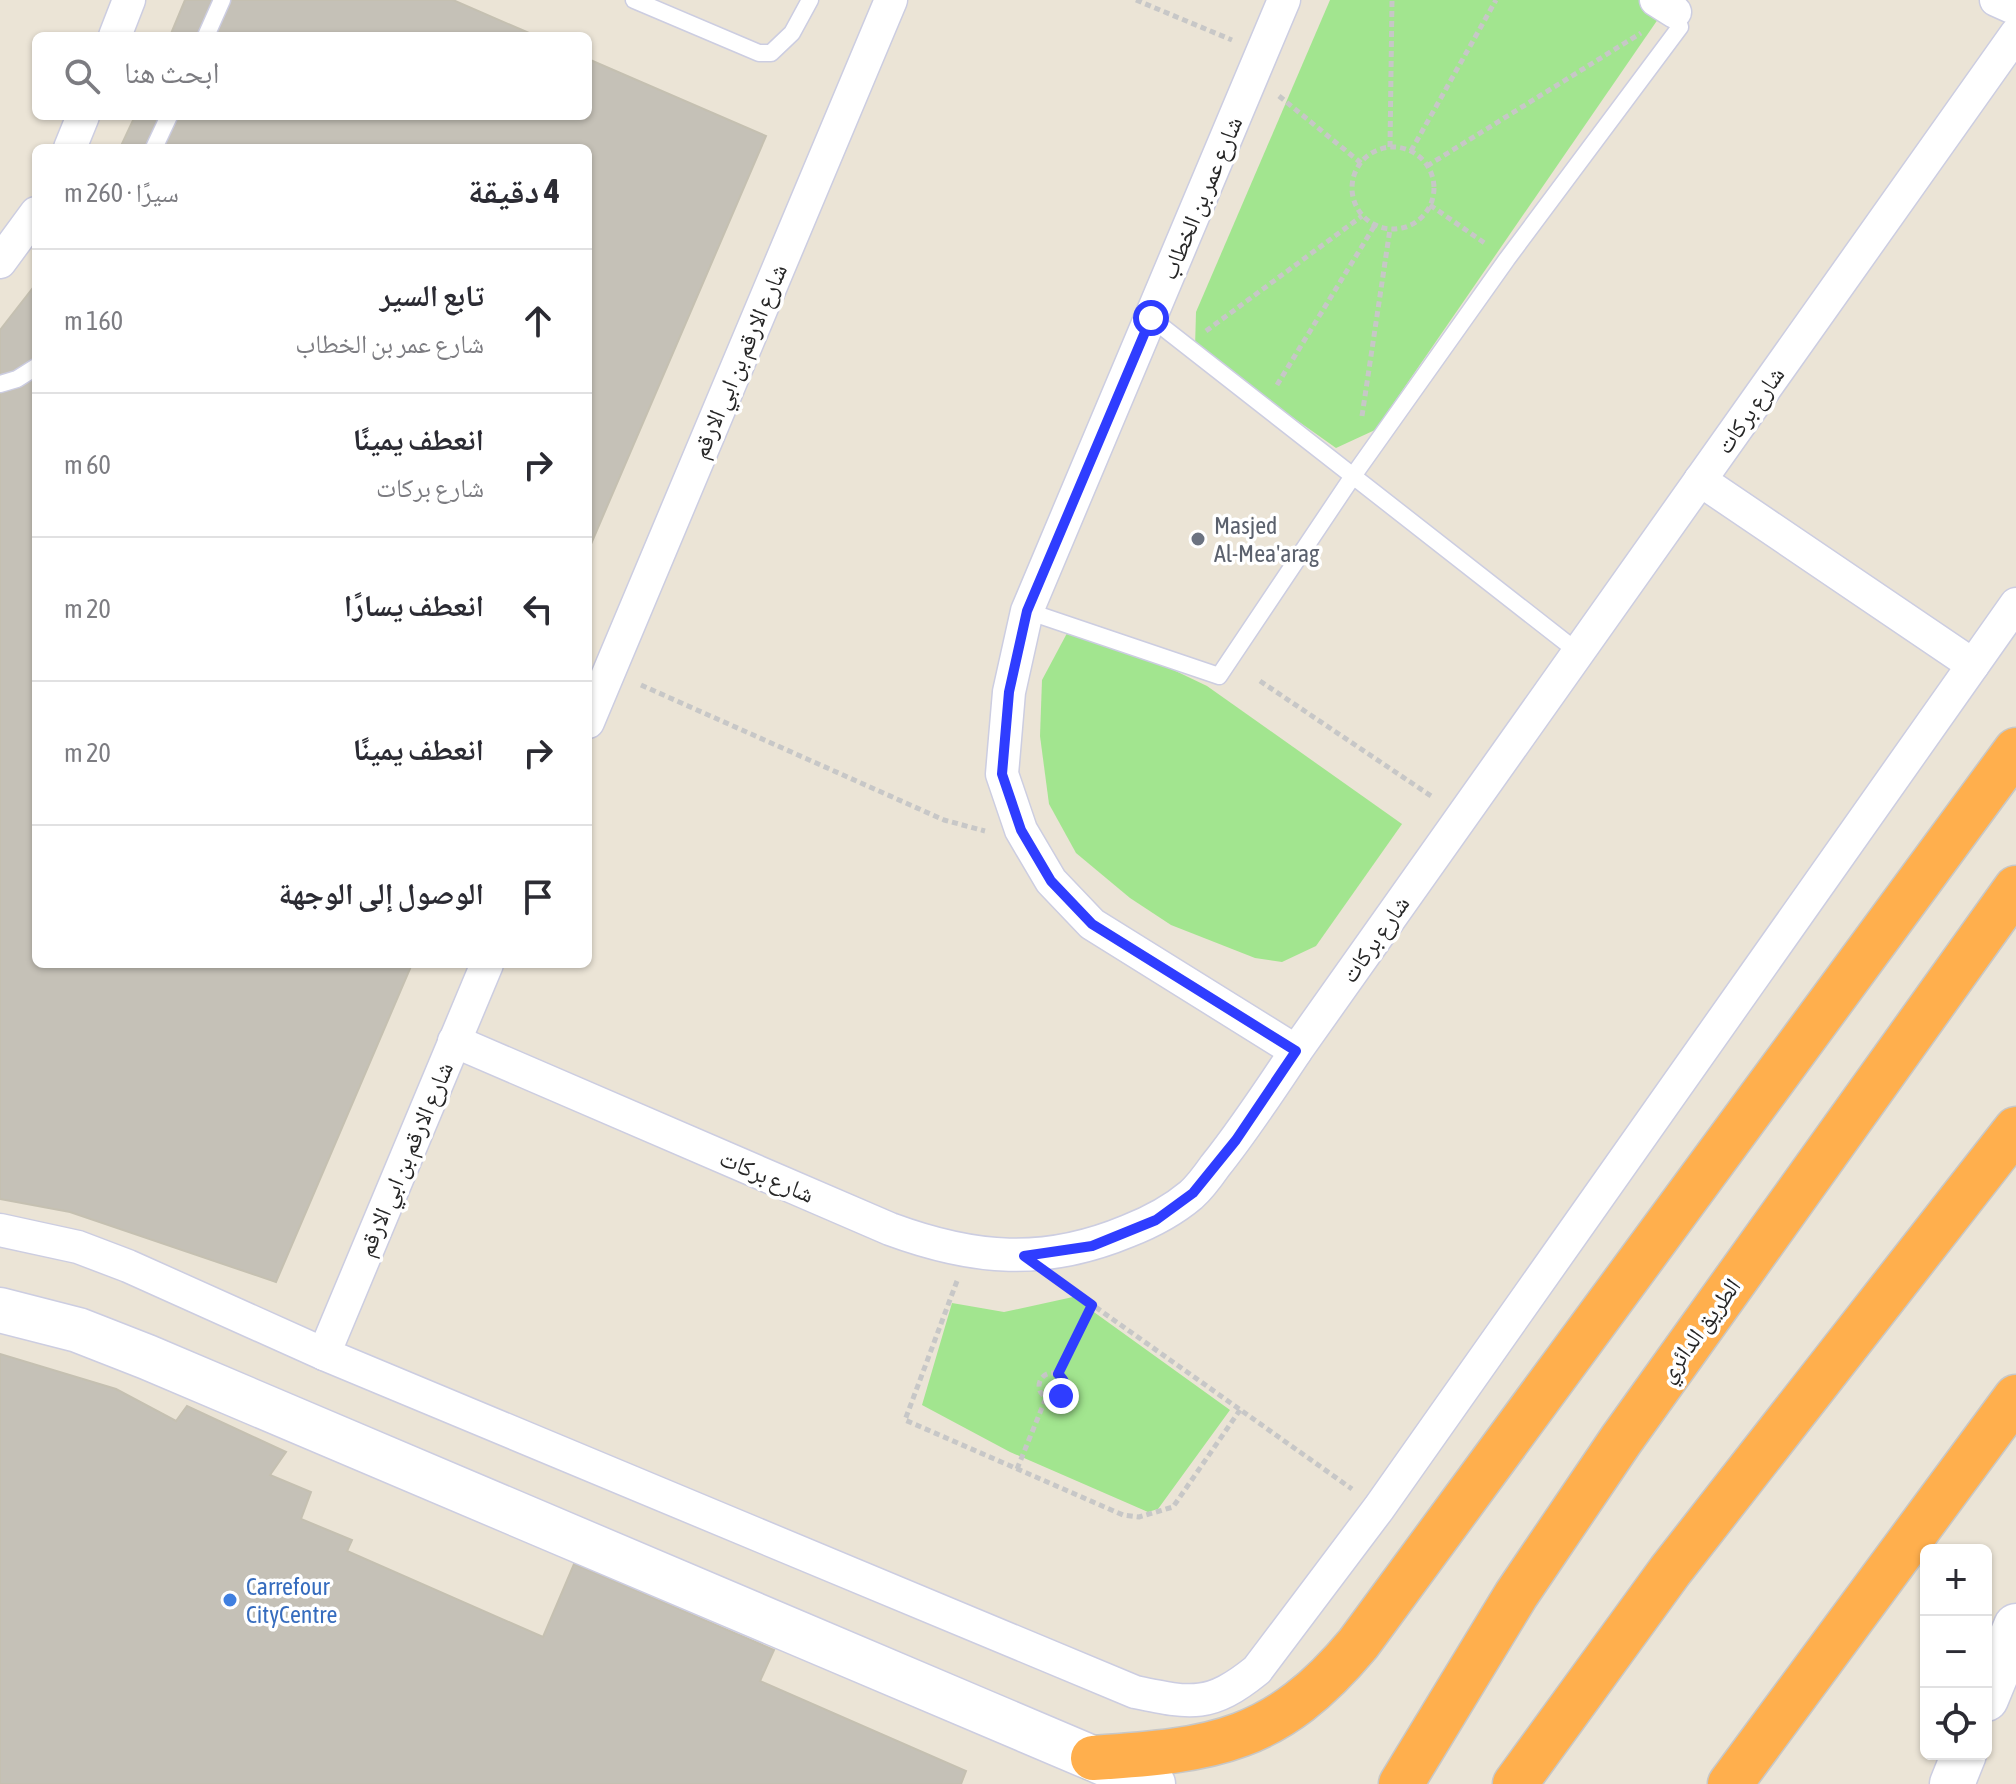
<!DOCTYPE html>
<html lang="ar">
<head>
<meta charset="utf-8">
<style>
  :root { --surface:#fff; --page:#f7f7f7; --text:#2b2b33; --muted:#7c7c81; --line:#e1e1e2 }
  body { margin:0; font-family:"Asap Condensed","Noto Naskh Arabic",sans-serif; background:var(--page); color:var(--text); direction:rtl }
  .controls { position:absolute; right:24px; bottom:24px; display:grid; overflow:hidden; border-radius:12px; box-shadow:0 2px 6px #0004 }
  .controls button { width:72px; height:72px; display:grid; place-items:center; padding:0; border:0; border-bottom:2px solid var(--line); background:var(--surface); color:var(--text); font:40px sans-serif }
  .stop { position:absolute; width:24px; height:24px; margin:-18px; border:6px solid #2f3dff; border-radius:50%; background:#fff }
  .stop.end { background:#2f3dff; border-color:#fff; box-shadow:0 2px 8px #0008 }
  .list { margin:0; padding:0; list-style:none }
  h2 { display:flex; justify-content:space-between; align-items:center; height:104px; margin:0; padding:0 32px; font-size:34px }
  h2 small { font-size:26px; font-weight:400; color:var(--muted) }
  .list li { display:grid; grid-template-columns:52px 1fr auto; gap:24px; align-items:center; box-sizing:border-box; height:144px; padding:0 32px; border-top:2px solid var(--line) }
  .list b { display:block; font-size:30px; white-space:nowrap }
  .list p { margin:0; font-size:26px; white-space:nowrap; color:var(--muted) }
  .list em { font-size:26px; font-style:normal; color:var(--muted) }
  .icon { flex:none; width:44px; height:44px; fill:none; stroke:currentColor; stroke-width:2; stroke-linecap:round; stroke-linejoin:round }
  .map { position:relative; flex:none; width:2016px; height:1784px; overflow:hidden; direction:ltr }
  .search { position:absolute; background:var(--surface); box-shadow:0 2px 6px #0004; left:32px; top:32px; width:560px; height:88px; display:flex; align-items:center; gap:20px; box-sizing:border-box; padding:0 28px; border-radius:12px; color:var(--muted); font-size:30px }
  .panel { position:absolute; background:var(--surface); box-shadow:0 2px 6px #0004; left:32px; top:144px; width:560px; height:824px; border-radius:12px; direction:rtl }
  .map>svg:first-child { display:block }
  .green { fill:#a2e58f }
  .building { fill:#c5c1b7; stroke:#c5c0b1; stroke-width:2 }
  .lines { fill:none; stroke-linecap:round; stroke-linejoin:round }
  .lane-casing { stroke:#cccde1; stroke-width:19 }
  .street-casing { stroke:#cccde1; stroke-width:35 }
  .secondary-casing { stroke:#cccde1; stroke-width:47 }
  .highway-casing { stroke:#c7c7c7; stroke-width:47 }
  .path { stroke:#c7c7c7; stroke-width:5; stroke-dasharray:6 4; stroke-linecap:butt }
  .lane { stroke:#fff; stroke-width:16 }
  .street { stroke:#fff; stroke-width:32 }
  .secondary { stroke:#fff; stroke-width:44 }
  .highway { stroke:#ffaf4d; stroke-width:44 }
  .route { stroke:#2f3dff; stroke-width:10 }
  .worship-dot { fill:#6b7280; stroke:#fff; stroke-width:3 }
  .shop-dot { fill:#3f7fe0; stroke:#fff; stroke-width:3 }
  .labels { text-anchor:middle; dominant-baseline:central; stroke-width:7; stroke-linejoin:round; paint-order:stroke }
  .street-label { font-size:24px; fill:#262626; stroke:#fff }
  .worship-label { font-size:24px; fill:#5b616d; stroke:#fff; text-anchor:start }
  .shop-label { font-size:24px; fill:#366cbe; stroke:#fff; text-anchor:start }
</style>
</head>
<body>
<div class="map">
<svg width="2016" height="1784" viewBox="0 0 2016 1784">
  <rect width="100%" height="100%" fill="#ebe4d6"/>
  <!-- green -->
  <g class="green">
    <path d="M 1330,0 L 1644,0 L 1665,9 L 1375,430 L 1336,448 L 1195,348 L 1196,312 Z"/>
    <path d="M 1073,622 L 1207,686 L 1402,824 L 1316,946 L 1282,962 L 1255,958 L 1171,925 L 1130,898 L 1076,853 L 1049,804 L 1040,736 L 1042,680 Z"/>
    <path d="M 1073,1297 L 1230,1410 L 1158,1509 L 1148,1512 L 1010,1452 L 922,1405 L 952,1303 L 1004,1312 Z"/>
  </g>
  <!-- building -->
  <g class="building">
    <path d="M 185,0 L 453,0 L 536,36 L 170,36 Z"/>
    <path d="M 588,59 L 766,136 L 588,551 L 588,148 L 120,148 L 135,116 L 588,116 Z"/>
    <path d="M 36,284 L 36,964 L 412,964 L 276,1282 L 70,1212 L 0,1199 L 0,330 Z"/>
    <path d="M 0,1354 L 116,1389 L 176,1421 L 187,1406 L 286,1452 L 270,1475 L 311,1492 L 301,1519 L 352,1540 L 347,1551 L 543,1637 L 574,1564 L 774,1650 L 760,1681 L 966,1771 L 961,1784 L 0,1784 Z"/>
  </g>
  <g class="lines">
    <!-- lane casing -->
    <g class="lane-casing">
      <g id="lane">
        <path d="M 634,0 L 759,53 L 771,53 L 792,33 L 810,0"/>
        <path d="M 206,36 L 222,0"/>
        <path d="M 154,148 L 169,116"/>
        <path d="M 1151,318 L 1578,652"/>
        <path d="M 0,384 L 17,379 L 36,367"/>
        <path d="M 1027,611 L 1219,676 L 1353,476 L 1507,259 L 1680,27 L 1675,12"/>
      </g>
    </g>
    <!-- street casing -->
    <g class="street-casing">
      <g id="street">
        <path d="M 1284,0 L 1027,611 L 1009,692 L 1002,774 L 1021,830 L 1051,881 L 1092,924 L 1296,1051"/>
        <path d="M 1656,0 L 1675,12"/>
        <path d="M 1996,0 L 2016,9"/>
        <path d="M 115,36 L 129,0"/>
        <path d="M 70,148 L 83,116"/>
        <path d="M 0,262 L 36,213"/>
        <path d="M 1700,480 L 1973,665"/>
        <path d="M 588,722 L 891,0"/>
        <path d="M 454,1041 L 890,1229 C 974,1260 1044,1266 1128,1231 C 1151,1222 1172,1211 1191,1195 C 1200,1187 1208,1176 1215,1166 C 1244,1130 1270,1090 1296,1051 L 2016,34"/>
        <path d="M 0,1230 L 78,1247 L 128,1266 L 324,1354 L 1135,1692 C 1192,1704 1210,1708 1257,1670 L 1379,1508 L 2016,604"/>
        <path d="M 324,1354 L 487,964"/>
      </g>
    </g>
    <!-- secondary casing -->
    <g class="secondary-casing">
      <g id="secondary">
        <path d="M 0,1310 L 78,1330 L 147,1357 L 1153,1784"/>
        <path d="M 1986,1699 L 2016,1626"/>
        <path d="M 1952,1784 L 1964,1754"/>
      </g>
    </g>
    <!-- highway casing -->
    <g class="highway-casing">
      <g id="highway">
        <path d="M 1093,1758 C 1215,1750 1276,1742 1358,1644 L 2016,750"/>
        <path d="M 1401,1784 L 1516,1595 L 1621,1440 L 2016,888"/>
        <path d="M 1515,1784 L 1670,1571 L 2016,1129"/>
        <path d="M 1730,1784 L 2016,1397"/>
      </g>
    </g>
    <!-- path -->
    <g class="path">
      <path d="M 1136,0 L 1232,40"/>
      <path d="M 1279,96 L 1361,163"/>
      <path d="M 1390,147 L 1392,0"/>
      <circle cx="1393" cy="188" r="41"/>
      <path d="M 1411,151 L 1496,0"/>
      <path d="M 1427,166 L 1641,33"/>
      <path d="M 1430,205 L 1486,244"/>
      <path d="M 1206,331 L 1362,216"/>
      <path d="M 1277,385 L 1375,225"/>
      <path d="M 1362,416 L 1390,229"/>
      <path d="M 1260,681 L 1434,798"/>
      <path d="M 641,685 L 944,820 L 985,831"/>
      <path d="M 957,1281 L 905,1420 L 1123,1515 L 1139,1517 L 1173,1507 L 1240,1410"/>
      <path d="M 1063,1284 L 1352,1489"/>
      <circle cx="1052" cy="1386" r="13"/>
      <path d="M 1058,1374 L 1092,1305"/>
      <path d="M 1017,1469 L 1046,1398"/>
    </g>
    <!-- lane -->
    <use href="#lane" class="lane"/>
    <!-- street -->
    <use href="#street" class="street"/>
    <!-- secondary -->
    <use href="#secondary" class="secondary"/>
    <!-- highway -->
    <use href="#highway" class="highway"/>
  </g>
  <g class="lines">
    <!-- route -->
    <path class="route" d="M 1061,1396 C 1068,1388 1065,1380 1058,1374 L 1092,1305 L 1024,1256 L 1092,1246 L 1156,1220 L 1193,1193 L 1236,1140 L 1296,1051 L 1092,924 L 1051,881 L 1021,830 L 1002,774 L 1009,692 L 1027,611 L 1151,318"/>
  </g>
  <!-- markers -->
  <circle class="worship-dot" cx="1198" cy="539" r="8"/>
  <circle class="shop-dot" cx="230" cy="1600" r="8"/>
  <g class="labels">
    <!-- street labels -->
    <g class="street-label">
      <text transform="translate(1201 198) rotate(-67)">شارع عمر بن الخطاب</text>
      <text transform="translate(739 361) rotate(-67)">شارع الارقم بن ابي الارقم</text>
      <text transform="translate(1750 410) rotate(-55)">شارع بركات</text>
      <text transform="translate(1375 939) rotate(-55)">شارع بركات</text>
      <text transform="translate(405 1159) rotate(-67)">شارع الارقم بن ابي الارقم</text>
      <text transform="translate(767 1176) rotate(23)">شارع بركات</text>
      <text transform="translate(1699 1330) rotate(-54)">الطريق الدائري</text>
    </g>
    <!-- worship labels -->
    <g class="worship-label">
      <text x="1214" y="525">Masjed<tspan x="1214" dy="28">Al-Mea'arag</tspan></text>
    </g>
    <!-- shop labels -->
    <g class="shop-label">
      <text x="246" y="1586">Carrefour<tspan x="246" dy="28">CityCentre</tspan></text>
    </g>
  </g>
</svg>
<div class="controls">
<button>+</button>
<button>−</button>
<button><svg class="icon" aria-label="locate" viewBox="0 0 24 24"><circle cx="12" cy="12" r="6"/><path d="M12 2v4M12 18v4M2 12h4M18 12h4"/></svg></button>
</div>
<div class="stop" style="left:1151px;top:318px"></div>
<div class="stop end" style="left:1061px;top:1396px"></div>
<div class="search"><svg class="icon" aria-label="search" viewBox="0 0 24 24"><circle cx="10" cy="10" r="6"/><path d="M15 15l6 6"/></svg>ابحث هنا</div>
<section class="panel">
<h2>4 دقيقة<small>سيرًا · 260 m</small></h2>
<ul class="list">
<li><svg class="icon" aria-label="ahead" viewBox="0 0 24 24"><path d="M12 20V5M6 11l6-6 6 6"/></svg><div><b>تابع السير</b><p>شارع عمر بن الخطاب</p></div><em>160 m</em></li>
<li><svg class="icon" aria-label="right" viewBox="0 0 24 24"><path d="M7 20v-9h11M14 6l5 5-5 5"/></svg><div><b>انعطف يمينًا</b><p>شارع بركات</p></div><em>60 m</em></li>
<li><svg class="icon" aria-label="left" viewBox="0 0 24 24"><path d="M17 20v-9H6M10 6l-5 5 5 5"/></svg><div><b>انعطف يسارًا</b></div><em>20 m</em></li>
<li><svg class="icon" aria-label="right" viewBox="0 0 24 24"><path d="M7 20v-9h11M14 6l5 5-5 5"/></svg><div><b>انعطف يمينًا</b></div><em>20 m</em></li>
<li><svg class="icon" aria-label="arrive" viewBox="0 0 24 24"><path d="M6 21V4h12l-3 4 3 4H6"/></svg><div><b>الوصول إلى الوجهة</b></div></li>
</ul>
</section>
</div>
</body>
</html>
